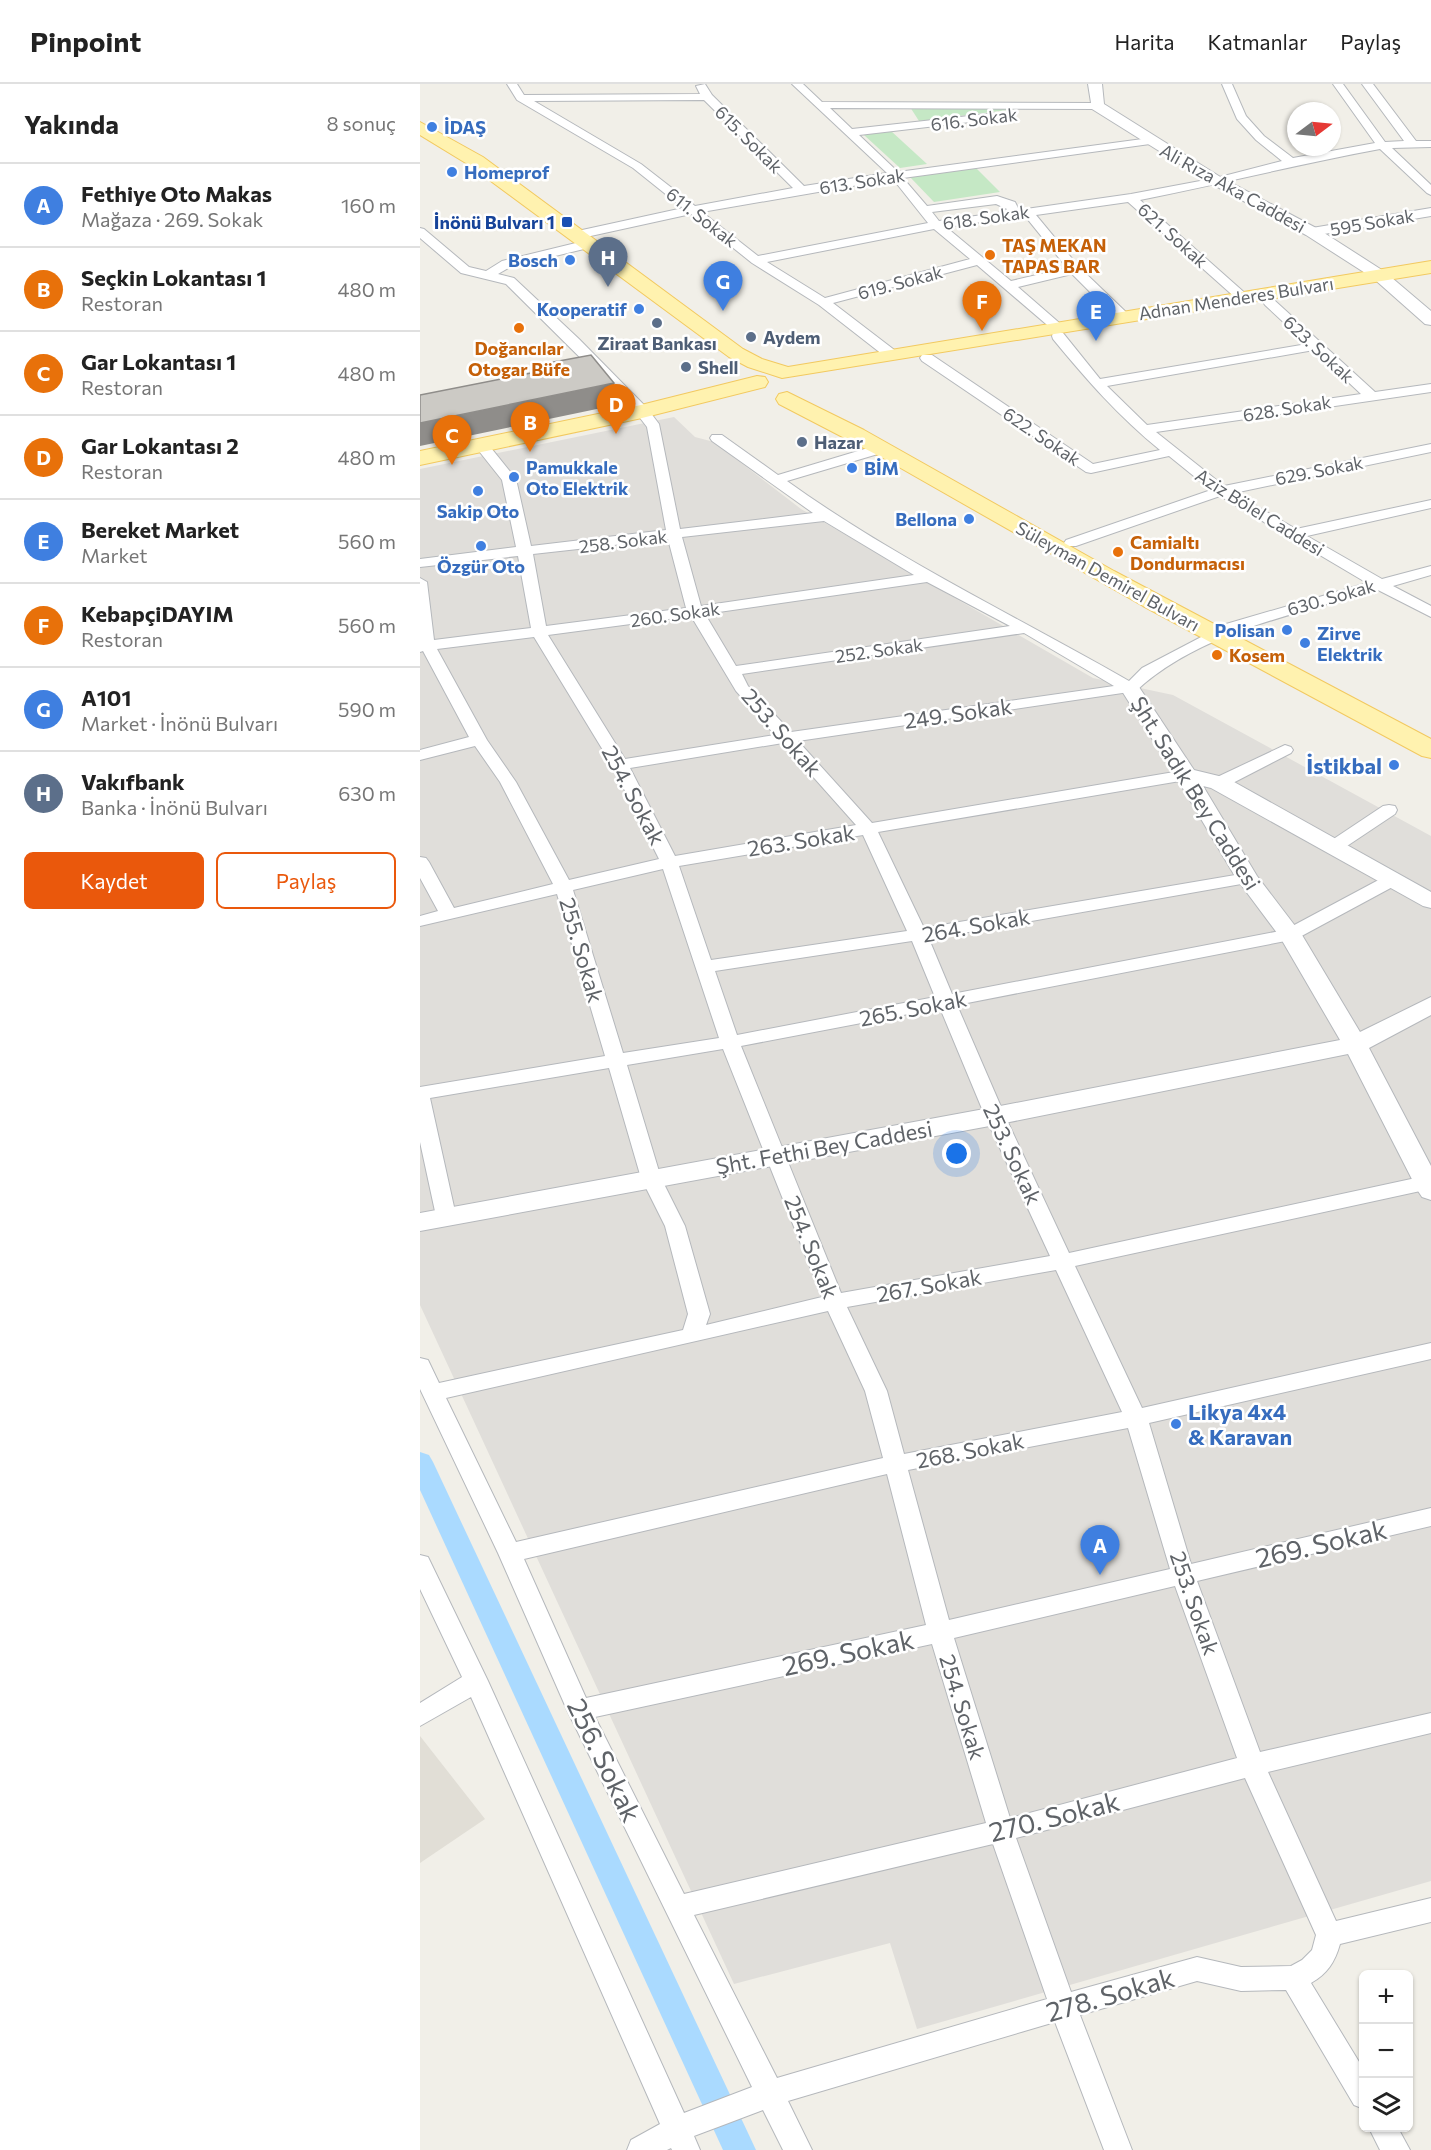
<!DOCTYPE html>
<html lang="tr">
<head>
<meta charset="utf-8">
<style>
  :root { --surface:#fff; --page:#f6f6f6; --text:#222; --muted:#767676; --line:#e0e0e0; --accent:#ea580c }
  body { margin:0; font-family:Commissioner,sans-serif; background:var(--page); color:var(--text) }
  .controls { position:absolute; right:18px; bottom:18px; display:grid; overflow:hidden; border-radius:9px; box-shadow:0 2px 4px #0004 }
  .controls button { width:54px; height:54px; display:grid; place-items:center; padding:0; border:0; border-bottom:2px solid var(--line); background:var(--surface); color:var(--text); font:30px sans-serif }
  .compass { position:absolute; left:867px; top:18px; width:54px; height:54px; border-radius:50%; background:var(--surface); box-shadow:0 2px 4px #0004; rotate:74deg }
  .you { position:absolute; left:537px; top:1070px; width:21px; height:21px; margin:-15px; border:4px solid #fff; border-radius:50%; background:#1a73e8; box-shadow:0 0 0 9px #1a73e833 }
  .badge { display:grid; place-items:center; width:39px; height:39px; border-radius:50%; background:var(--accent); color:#fff; font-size:20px; font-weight:700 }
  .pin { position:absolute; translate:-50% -50px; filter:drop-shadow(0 2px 3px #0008) }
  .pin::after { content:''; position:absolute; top:32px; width:21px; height:18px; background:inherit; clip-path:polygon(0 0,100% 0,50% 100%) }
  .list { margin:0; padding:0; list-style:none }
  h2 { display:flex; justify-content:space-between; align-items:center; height:78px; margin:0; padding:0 24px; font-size:26px }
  h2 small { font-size:20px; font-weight:400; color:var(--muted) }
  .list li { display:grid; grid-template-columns:39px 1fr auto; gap:18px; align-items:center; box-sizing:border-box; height:84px; padding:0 24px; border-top:2px solid var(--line) }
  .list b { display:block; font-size:22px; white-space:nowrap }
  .list p { margin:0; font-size:20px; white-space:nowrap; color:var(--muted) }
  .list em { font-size:20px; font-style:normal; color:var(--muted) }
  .actions { display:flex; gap:12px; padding:18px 24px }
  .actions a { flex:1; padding:14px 0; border:2px solid var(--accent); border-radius:9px; text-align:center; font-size:21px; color:var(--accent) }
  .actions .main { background:var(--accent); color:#fff }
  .icon { flex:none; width:33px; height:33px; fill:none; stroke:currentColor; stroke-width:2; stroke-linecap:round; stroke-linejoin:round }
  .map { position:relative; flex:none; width:1011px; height:2066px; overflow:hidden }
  header { display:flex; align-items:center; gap:36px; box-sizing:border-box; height:84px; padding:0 30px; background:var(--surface); border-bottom:2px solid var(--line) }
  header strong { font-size:28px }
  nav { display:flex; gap:33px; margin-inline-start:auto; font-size:21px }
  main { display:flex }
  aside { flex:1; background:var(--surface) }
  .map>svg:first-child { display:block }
  .industrial { fill:#e0deda }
  .education { fill:#e1ded6 }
  .green { fill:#c5e8c5 }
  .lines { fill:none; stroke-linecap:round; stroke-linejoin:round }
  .canal { fill:#aadaff; fill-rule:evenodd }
  .minor-casing { stroke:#b5b8bc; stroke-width:2 }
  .tertiary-casing { stroke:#b5b8bc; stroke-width:2 }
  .primary-casing { stroke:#f2c960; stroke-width:2 }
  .minor { fill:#fff; fill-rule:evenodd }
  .tertiary { fill:#fff; fill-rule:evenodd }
  .primary { fill:#fff2af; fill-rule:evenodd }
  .shaded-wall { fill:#8f8d8a }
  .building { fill:#cccac5; stroke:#8f8d8a; stroke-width:1.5 }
  .shop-dot { fill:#3f7fe0; stroke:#fff; stroke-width:2 }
  .transit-dot { fill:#1a4fb4; stroke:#fff; stroke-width:2 }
  .food-dot { fill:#e8710a; stroke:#fff; stroke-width:2 }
  .service-dot { fill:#5c6f8a; stroke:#fff; stroke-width:2 }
  .labels { text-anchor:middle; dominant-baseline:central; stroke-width:5; stroke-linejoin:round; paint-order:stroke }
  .far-street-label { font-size:18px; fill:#5f6368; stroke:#fff }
  .far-shop-label { font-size:18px; font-weight:bold; fill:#366cbe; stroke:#fff; text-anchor:start }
  .far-transit-label { font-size:18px; font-weight:bold; fill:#164399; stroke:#fff; text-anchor:end }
  .far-food-label { font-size:18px; font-weight:bold; fill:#c56008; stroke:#fff; text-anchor:start }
  .far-service-label { font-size:18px; font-weight:bold; fill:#4e5e75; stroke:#fff; text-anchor:start }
  .street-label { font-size:22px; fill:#5f6368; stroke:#fff }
  .shop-label { font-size:22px; font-weight:bold; fill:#366cbe; stroke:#fff; text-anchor:end }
  .near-street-label { font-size:27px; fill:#5f6368; stroke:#fff }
</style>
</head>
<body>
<header>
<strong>Pinpoint</strong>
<nav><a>Harita</a><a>Katmanlar</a><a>Paylaş</a></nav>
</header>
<main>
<aside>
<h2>Yakında<small>8 sonuç</small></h2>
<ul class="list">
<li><span class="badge" style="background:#3f7fe0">A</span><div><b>Fethiye Oto Makas</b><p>Mağaza · 269. Sokak</p></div><em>160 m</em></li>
<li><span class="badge" style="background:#e8710a">B</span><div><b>Seçkin Lokantası 1</b><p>Restoran</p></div><em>480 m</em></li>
<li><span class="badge" style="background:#e8710a">C</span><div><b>Gar Lokantası 1</b><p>Restoran</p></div><em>480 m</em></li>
<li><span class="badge" style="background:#e8710a">D</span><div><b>Gar Lokantası 2</b><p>Restoran</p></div><em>480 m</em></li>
<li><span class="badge" style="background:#3f7fe0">E</span><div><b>Bereket Market</b><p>Market</p></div><em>560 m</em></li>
<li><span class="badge" style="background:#e8710a">F</span><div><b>KebapçiDAYIM</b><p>Restoran</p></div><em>560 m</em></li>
<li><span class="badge" style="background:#3f7fe0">G</span><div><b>A101</b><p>Market · İnönü Bulvarı</p></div><em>590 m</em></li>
<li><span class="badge" style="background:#5c6f8a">H</span><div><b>Vakıfbank</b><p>Banka · İnönü Bulvarı</p></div><em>630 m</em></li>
</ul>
<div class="actions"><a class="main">Kaydet</a><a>Paylaş</a></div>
</aside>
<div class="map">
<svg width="1011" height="2066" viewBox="0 0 1011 2066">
  <rect width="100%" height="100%" fill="#f1efe8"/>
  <!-- industrial -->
  <path class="industrial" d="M 254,333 L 275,353 L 294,358 L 381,425 L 673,594 L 753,611 L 1011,752 L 1011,1797 L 497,1945 L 470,1859 L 314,1900 L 0,1221 L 0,385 Z"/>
  <!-- education -->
  <path class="education" d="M 0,1652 L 65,1735 L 0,1779 Z"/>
  <!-- green -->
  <g class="green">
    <path d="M 490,23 L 604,24 L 499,37 Z"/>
    <path d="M 471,47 L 507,80 L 480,84 L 444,51 Z"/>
    <path d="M 555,83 L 580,108 L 514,118 L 490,93 Z"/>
  </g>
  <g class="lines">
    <!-- canal -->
    <path class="canal" d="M 0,1368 L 9,1371 L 13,1378 L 336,2066 L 303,2066 L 0,1406 Z"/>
    <!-- minor casing -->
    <g class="minor-casing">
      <g id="minor">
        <path d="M 87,0 L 97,0 L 104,11 L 280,10 L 276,2 L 285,0 L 292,11 L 384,102 L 467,89 L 372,0 L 383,0 L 402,18 L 677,19 L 682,22 L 677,25 L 410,24 L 432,45 L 576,29 L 582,32 L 576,35 L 439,51 L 478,88 L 730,54 L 736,57 L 730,60 L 483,94 L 507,122 L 577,112 L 595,118 L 599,126 L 711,110 L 796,94 L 862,77 L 836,56 L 817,35 L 802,0 L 812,0 L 826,32 L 844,52 L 873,74 L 955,59 L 913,0 L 923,0 L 965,58 L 984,57 L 942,0 L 953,0 L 996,57 L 1011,57 L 1011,63 L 972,64 L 1011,101 L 1011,111 L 1007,109 L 960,65 C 879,80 800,100 720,116 L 826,210 L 828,213 L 822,217 L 818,216 L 708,118 L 616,131 L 659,183 L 708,230 L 709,233 L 708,236 L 698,236 L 652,190 L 598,203 L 644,243 L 638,247 L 633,246 L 557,181 L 413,219 L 477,268 L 479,271 L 477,274 L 467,274 L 399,221 L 332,179 L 271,130 L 157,155 L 153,154 L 153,148 L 263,124 L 213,84 L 97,16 ZM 284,16 L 373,104 L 275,122 L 221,80 L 114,17 ZM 473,95 L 508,139 L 338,172 L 282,128 ZM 576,120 L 587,125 L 584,128 L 519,137 L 512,128 ZM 605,132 L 647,184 L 591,197 L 526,143 ZM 514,145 L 550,175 L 405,214 L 347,178 Z"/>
        <path d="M 1011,124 L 1011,132 L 892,152 L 886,148 L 892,144 Z"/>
        <path d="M 0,144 L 4,145 L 49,183 L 66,187 L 82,177 L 160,158 L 164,159 L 164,165 L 90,183 L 78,190 L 94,194 L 159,255 L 227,324 L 239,340 L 260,445 L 393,429 L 292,357 L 290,354 L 292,351 L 302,351 L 358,391 L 458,361 L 468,361 L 470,364 L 468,367 L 367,397 C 474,474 594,531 709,597 L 722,584 L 806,540 L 947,499 L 800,412 L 656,462 L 646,462 L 644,459 L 646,456 L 791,406 L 749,372 L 671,389 L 666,388 L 502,277 L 500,274 L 502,271 L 512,271 L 673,380 L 740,366 C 699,333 666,295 633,255 L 632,252 L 633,249 L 643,249 L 680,295 L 887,260 L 845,221 L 843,218 L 845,215 L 853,215 L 955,308 L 1011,300 L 1011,308 L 736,348 L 804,402 L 1011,360 L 1011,368 L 814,409 L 876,445 L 1011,416 L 1011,424 L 887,452 L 962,495 L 1011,482 L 1011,491 L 973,502 L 1011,522 L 1011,533 L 958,506 C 878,529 778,549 716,607 L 378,657 L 452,739 L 766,686 L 774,691 L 766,696 L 458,748 L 504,844 L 827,789 L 833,790 L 836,794 L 833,798 L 827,799 L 509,855 L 532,910 L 865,846 L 966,792 L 978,792 L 981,796 L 978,800 L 876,855 L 537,921 L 585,1032 L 649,1169 L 1005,1092 L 1011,1094 L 1011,1104 L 1005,1106 L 655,1182 L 722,1324 L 1011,1259 L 1011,1275 L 729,1339 L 771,1480 L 1011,1424 L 1011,1442 L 777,1497 L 840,1668 L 1011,1629 L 1011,1649 L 848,1688 L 916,1837 L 1011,1814 L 1011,1838 L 920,1860 C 915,1878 907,1890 891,1899 L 944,1986 L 944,2025 L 934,2021 L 866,1906 L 821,1907 L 777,1897 L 660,1931 L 712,2066 L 684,2066 L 635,1938 L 368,2017 L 392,2066 L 363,2066 L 343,2026 L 274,2052 L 280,2066 L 252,2066 L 251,2064 L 247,2066 L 207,2066 L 211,2056 L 240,2040 L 51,1613 L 0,1642 L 0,1619 L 42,1593 L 0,1505 L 0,1471 L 8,1473 L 68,1597 L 264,2029 L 332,2003 L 147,1626 L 78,1469 L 0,1305 L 0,1274 L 8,1276 L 19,1299 L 263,1246 L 268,1230 L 245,1142 L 221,1094 L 189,984 L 10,1014 L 36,1132 L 33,1137 L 26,1139 L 19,1137 L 16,1132 L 0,1058 L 0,1003 L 185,972 L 137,810 L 0,842 L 0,832 L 18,827 L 0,794 L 0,773 L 6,774 L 9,778 L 34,824 L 133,800 L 80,698 L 55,662 L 0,676 L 0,666 L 49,653 L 3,567 L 0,568 L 0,494 L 7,498 L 14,556 L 111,544 L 98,472 L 0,483 L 0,475 L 96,463 L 82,396 L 55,362 L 62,358 L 67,359 L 96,395 L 111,462 L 246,446 L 227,343 L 217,330 L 86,200 L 41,189 L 0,154 ZM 894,266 L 941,310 L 727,341 L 687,302 ZM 404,437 L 494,491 L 281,522 L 262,453 ZM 248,455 L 266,524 L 126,542 L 113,470 ZM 507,498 L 590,542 L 316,582 L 285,530 ZM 271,532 L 316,607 L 355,651 L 205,675 L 128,551 ZM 604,549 L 694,602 L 371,648 L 328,602 L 322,590 ZM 114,553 L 192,681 L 239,775 L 149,796 L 96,698 L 67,656 L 17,565 ZM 363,659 L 436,741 L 255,772 L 210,684 ZM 443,751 L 487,847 L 291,876 L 259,782 ZM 243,785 L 299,954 L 203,969 L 153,806 ZM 492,857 L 515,913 L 317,951 L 295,887 ZM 520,924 L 565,1032 L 630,1172 L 421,1209 L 321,962 ZM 303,965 L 402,1213 L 286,1241 L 290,1230 L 265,1142 L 241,1094 L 207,981 ZM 636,1186 L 702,1328 L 484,1370 L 467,1307 L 427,1223 ZM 408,1227 L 445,1307 L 463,1374 L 96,1458 L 26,1314 ZM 708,1344 L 750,1485 L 529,1536 L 488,1386 ZM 467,1390 L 506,1541 L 166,1614 L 104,1475 ZM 755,1502 L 817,1674 L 590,1734 L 534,1554 ZM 512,1560 L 566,1739 L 264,1810 L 175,1633 ZM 825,1694 L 896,1851 L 892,1866 L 882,1876 L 871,1882 L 821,1883 L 777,1873 L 651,1908 L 596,1754 ZM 573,1760 L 627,1915 L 357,1994 L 274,1831 Z"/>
        <path d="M 865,661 L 871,663 L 873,666 L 871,669 L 805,703 L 793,703 L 791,699 L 793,695 Z"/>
        <path d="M 969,721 L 975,722 L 977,726 L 975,730 L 921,766 L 909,766 L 906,762 L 909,758 L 963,722 Z"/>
        <path d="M 949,2044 L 978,2044 L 990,2066 L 960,2066 Z"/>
      </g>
    </g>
    <!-- tertiary casing -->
    <g class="tertiary-casing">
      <g id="tertiary">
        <path d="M 668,0 L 682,0 L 684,20 L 802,94 L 898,145 L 965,188 L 1011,227 L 1011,241 L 1005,240 L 953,194 L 886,151 L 792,100 L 672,25 Z"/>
        <path d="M 710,598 L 717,600 L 774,686 L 807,694 L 1011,808 L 1011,824 L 1003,822 L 791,704 L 783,702 L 837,792 L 882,851 L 940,948 L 1011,913 L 1011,931 L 949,964 L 1011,1082 L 1011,1116 L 1002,1113 L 998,1107 L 928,970 L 575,1041 L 0,1147 L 0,1129 L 575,1023 L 920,956 L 860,853 L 816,794 L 755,691 L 700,604 L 703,600 Z"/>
      </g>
    </g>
    <!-- primary casing -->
    <g class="primary-casing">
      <g id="primary">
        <path d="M 0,38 L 63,73 L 323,265 L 342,275 L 368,283 L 1011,177 L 1011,189 L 362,294 L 328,283 L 309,273 L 49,81 L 0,51 Z"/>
        <path d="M 337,292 L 345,293 L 348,298 L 345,303 L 222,334 L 0,381 L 0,367 L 221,321 Z"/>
        <path d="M 367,308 L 444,346 L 694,487 L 1011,655 L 1011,674 L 1002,672 L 723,522 L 463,374 L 359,320 L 356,315 L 359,310 Z"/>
      </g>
    </g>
    <!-- minor -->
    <use href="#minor" class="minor"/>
    <!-- tertiary -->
    <use href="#tertiary" class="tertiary"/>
    <!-- primary -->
    <use href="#primary" class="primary"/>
  </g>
  <!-- shaded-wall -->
  <path class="shaded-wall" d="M 194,299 L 196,321 L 0,362 L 0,339 Z"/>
  <!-- building -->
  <path class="building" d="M 171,271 L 194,299 L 0,339 L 0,311 L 121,287 L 123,280 Z"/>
  <!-- markers -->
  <g class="shop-dot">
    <circle cx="12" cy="43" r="6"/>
    <circle cx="32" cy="88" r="6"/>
    <circle cx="150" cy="176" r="6"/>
    <circle cx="219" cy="225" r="6"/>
    <circle cx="432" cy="384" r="6"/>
    <circle cx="94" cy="393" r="6"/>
    <circle cx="58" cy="407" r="6"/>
    <circle cx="549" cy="435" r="6"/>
    <circle cx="61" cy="462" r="6"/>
    <circle cx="867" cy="546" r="6"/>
    <circle cx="885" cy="559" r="6"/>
    <circle cx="974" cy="681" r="6"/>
    <circle cx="756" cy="1340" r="6"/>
  </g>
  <rect class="transit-dot" x="141" y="132" width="12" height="12" rx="3"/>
  <g class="food-dot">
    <circle cx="570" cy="171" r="6"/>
    <circle cx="99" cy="244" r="6"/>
    <circle cx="698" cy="468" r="6"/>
    <circle cx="797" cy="571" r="6"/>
  </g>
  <g class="service-dot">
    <circle cx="237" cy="239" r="6"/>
    <circle cx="331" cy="253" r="6"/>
    <circle cx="266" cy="283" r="6"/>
    <circle cx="382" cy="358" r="6"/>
  </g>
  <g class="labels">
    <!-- far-street labels -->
    <g class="far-street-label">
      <text transform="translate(554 35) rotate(-7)">616. Sokak</text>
      <text transform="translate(329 55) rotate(45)">615. Sokak</text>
      <text transform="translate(442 97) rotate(-9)">613. Sokak</text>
      <text transform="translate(813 104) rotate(29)">Ali Rıza Aka Caddesi</text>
      <text transform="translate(282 133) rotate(38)">611. Sokak</text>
      <text transform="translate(566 133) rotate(-8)">618. Sokak</text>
      <text transform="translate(952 138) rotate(-10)">595 Sokak</text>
      <text transform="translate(753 151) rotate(42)">621. Sokak</text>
      <text transform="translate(480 198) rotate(-15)">619. Sokak</text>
      <text transform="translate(816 214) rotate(-9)">Adnan Menderes Bulvarı</text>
      <text transform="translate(899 265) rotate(43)">623. Sokak</text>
      <text transform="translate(867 324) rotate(-9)">628. Sokak</text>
      <text transform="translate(622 352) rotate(34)">622. Sokak</text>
      <text transform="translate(899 386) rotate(-11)">629. Sokak</text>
      <text transform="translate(840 428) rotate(32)">Aziz Bölel Caddesi</text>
      <text transform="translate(203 457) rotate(-7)">258. Sokak</text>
      <text transform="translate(688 492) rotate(29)">Süleyman Demirel Bulvarı</text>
      <text transform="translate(911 513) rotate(-16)">630. Sokak</text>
      <text transform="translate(255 530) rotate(-8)">260. Sokak</text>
      <text transform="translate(459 566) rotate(-8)">252. Sokak</text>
    </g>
    <!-- far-shop labels -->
    <g class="far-shop-label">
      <text x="24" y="43">İDAŞ</text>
      <text x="44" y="88">Homeprof</text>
      <text x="138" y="176" text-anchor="end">Bosch</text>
      <text x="207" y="225" text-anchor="end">Kooperatif</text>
      <text x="106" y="383">Pamukkale<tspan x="106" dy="21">Oto Elektrik</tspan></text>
      <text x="444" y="384">BİM</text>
      <text x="58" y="427" text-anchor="middle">Sakip Oto</text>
      <text x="537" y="435" text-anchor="end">Bellona</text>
      <text x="61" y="482" text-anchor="middle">Özgür Oto</text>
      <text x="855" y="546" text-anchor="end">Polisan</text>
      <text x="897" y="549">Zirve<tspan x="897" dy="21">Elektrik</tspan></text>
    </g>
    <!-- far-transit labels -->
    <g class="far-transit-label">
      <text x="135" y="138">İnönü Bulvarı 1</text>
    </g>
    <!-- far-food labels -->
    <g class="far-food-label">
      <text x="582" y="161">TAŞ MEKAN<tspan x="582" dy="21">TAPAS BAR</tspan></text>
      <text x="99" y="264" text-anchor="middle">Doğancılar<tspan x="99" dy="21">Otogar Büfe</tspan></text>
      <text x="710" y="458">Camialtı<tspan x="710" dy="21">Dondurmacısı</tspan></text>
      <text x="809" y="571">Kosem</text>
    </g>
    <!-- far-service labels -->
    <g class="far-service-label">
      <text x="343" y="253">Aydem</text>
      <text x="237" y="259" text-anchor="middle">Ziraat Bankası</text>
      <text x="278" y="283">Shell</text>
      <text x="394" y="358">Hazar</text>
    </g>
    <!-- street labels -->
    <g class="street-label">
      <text transform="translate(538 629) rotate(-8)">249. Sokak</text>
      <text transform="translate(362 648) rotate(49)">253. Sokak</text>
      <text transform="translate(776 709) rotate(58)">Şht. Sadık Bey Caddesi</text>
      <text transform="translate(214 711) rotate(62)">254. Sokak</text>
      <text transform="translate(381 756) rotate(-9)">263. Sokak</text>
      <text transform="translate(556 841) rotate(-10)">264. Sokak</text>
      <text transform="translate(162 866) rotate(74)">255. Sokak</text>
      <text transform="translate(493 924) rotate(-11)">265. Sokak</text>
      <text transform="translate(404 1063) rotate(-10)">Şht. Fethi Bey Caddesi</text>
      <text transform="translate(593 1070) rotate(65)">253. Sokak</text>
      <text transform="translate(392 1163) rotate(68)">254. Sokak</text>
      <text transform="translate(509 1201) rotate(-10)">267. Sokak</text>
      <text transform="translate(550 1366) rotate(-11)">268. Sokak</text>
      <text transform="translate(775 1519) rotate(71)">253. Sokak</text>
      <text transform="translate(543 1623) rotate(73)">254. Sokak</text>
    </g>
    <!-- shop labels -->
    <g class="shop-label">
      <text x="962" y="681">İstikbal</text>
      <text x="768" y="1327" text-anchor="start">Likya 4x4<tspan x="768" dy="25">&amp; Karavan</tspan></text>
    </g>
    <!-- near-street labels -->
    <g class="near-street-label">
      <text transform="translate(901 1459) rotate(-13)">269. Sokak</text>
      <text transform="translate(428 1568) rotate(-12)">269. Sokak</text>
      <text transform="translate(185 1676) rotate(64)">256. Sokak</text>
      <text transform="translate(634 1732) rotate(-14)">270. Sokak</text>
      <text transform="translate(690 1910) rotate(-16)">278. Sokak</text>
    </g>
  </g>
</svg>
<div class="controls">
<button>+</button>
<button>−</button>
<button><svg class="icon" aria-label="layers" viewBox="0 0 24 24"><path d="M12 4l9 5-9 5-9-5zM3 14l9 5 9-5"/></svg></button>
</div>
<svg class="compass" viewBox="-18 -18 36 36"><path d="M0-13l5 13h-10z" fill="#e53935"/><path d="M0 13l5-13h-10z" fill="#767676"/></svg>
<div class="you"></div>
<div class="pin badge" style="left:680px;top:1491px;background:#3f7fe0">A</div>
<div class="pin badge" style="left:110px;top:368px;background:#e8710a">B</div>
<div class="pin badge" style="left:32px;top:381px;background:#e8710a">C</div>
<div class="pin badge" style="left:196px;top:350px;background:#e8710a">D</div>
<div class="pin badge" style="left:676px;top:257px;background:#3f7fe0">E</div>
<div class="pin badge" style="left:562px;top:247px;background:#e8710a">F</div>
<div class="pin badge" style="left:303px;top:227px;background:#3f7fe0">G</div>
<div class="pin badge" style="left:188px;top:203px;background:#5c6f8a">H</div>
</div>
</main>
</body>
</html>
